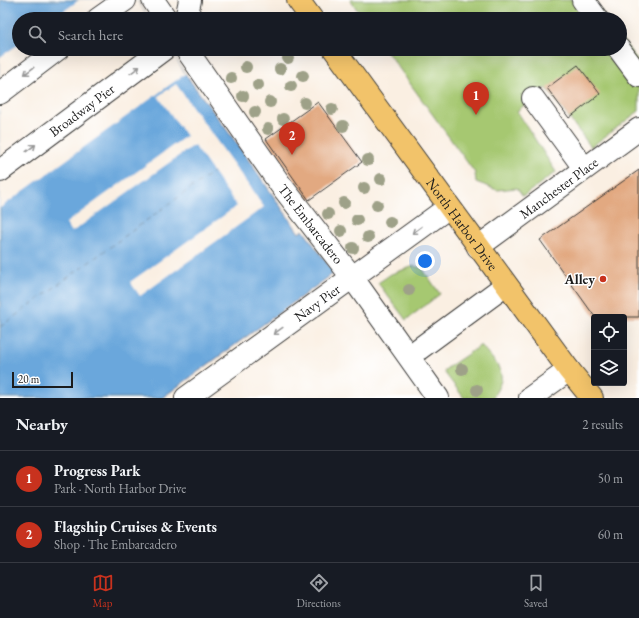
<!DOCTYPE html>
<html lang="en">
<head>
<meta charset="utf-8">
<style>
  :root { --surface:#171b24; --page:#20242c; --text:#f1f3f6; --muted:#9ea1a6; --line:#363941; --accent:#c8321e }
  body { margin:0; font-family:"EB Garamond",serif; background:var(--page); color:var(--text) }
  .controls { position:absolute; right:12px; bottom:12px; display:grid; overflow:hidden; border-radius:4px; box-shadow:0 4px 16px #0002 }
  .controls button { width:36px; height:36px; display:grid; place-items:center; padding:0; border:0; border-bottom:1px solid var(--line); background:var(--surface); color:var(--text); font:20px sans-serif }
  .scale { position:absolute; left:12px; bottom:10px; width:61px; box-sizing:border-box; padding-left:4px; border:2px solid #1c1c1c; border-top:0; font-size:11px; line-height:14px; white-space:nowrap; color:#1c1c1c; -webkit-text-stroke:3px #fff; paint-order:stroke }
  .you { position:absolute; left:425px; top:261px; width:14px; height:14px; margin:-10px; border:3px solid #fff; border-radius:50%; background:#1a73e8; box-shadow:0 0 0 6px #1a73e833 }
  .badge { display:grid; place-items:center; width:26px; height:26px; border-radius:50%; background:var(--accent); color:#fff; font-size:13px; font-weight:700 }
  .pin { position:absolute; translate:-50% -33px; filter:drop-shadow(0 1px 2px #0008) }
  .pin::after { content:''; position:absolute; top:21px; width:14px; height:12px; background:inherit; clip-path:polygon(0 0,100% 0,50% 100%) }
  .list { margin:0; padding:0; list-style:none }
  h2 { display:flex; justify-content:space-between; align-items:center; height:52px; margin:0; padding:0 16px; font-size:17px }
  h2 small { font-size:13px; font-weight:400; color:var(--muted) }
  .list li { display:grid; grid-template-columns:26px 1fr auto; gap:12px; align-items:center; box-sizing:border-box; height:56px; padding:0 16px; border-top:1px solid var(--line) }
  .list b { display:block; font-size:15px; white-space:nowrap }
  .list p { margin:0; font-size:13px; white-space:nowrap; color:var(--muted) }
  .list em { font-size:13px; font-style:normal; color:var(--muted) }
  .icon { flex:none; width:22px; height:22px; fill:none; stroke:currentColor; stroke-width:2; stroke-linecap:round; stroke-linejoin:round }
  .map { position:relative; flex:none; width:639px; height:398px; overflow:hidden }
  .search { position:absolute; background:var(--surface); box-shadow:0 4px 16px #0002; left:12px; right:12px; top:12px; height:44px; display:flex; align-items:center; gap:10px; box-sizing:border-box; padding:0 14px; border-radius:22px; color:var(--muted); font-size:15px }
  .sheet { height:164px; background:var(--surface) }
  nav { display:flex; justify-content:space-around; align-items:center; box-sizing:border-box; height:56px; border-top:1px solid var(--line); background:var(--surface); font-size:11px; color:var(--muted) }
  nav a { display:grid; justify-items:center; gap:2px }
  nav .on { color:var(--accent) }
  .map>svg:first-child { display:block }
  .green { fill:#a6c871; stroke:#617246 }
  .water { fill:#6ba7dc; stroke:#44627c }
  .pier { fill:#faefe2 }
  .lines { fill:none; stroke-linecap:round; stroke-linejoin:round }
  .ferry { stroke:#405b72; stroke-width:1; stroke-dasharray:5 4; stroke-linecap:butt }
  .building { fill:#e2a981 }
  .minor-casing { stroke:#3d3c3a; stroke-width:24 }
  .major-casing { stroke:#3d3c3a; stroke-width:24 }
  .minor { stroke:#fff; stroke-width:22 }
  .major { stroke:#f2c36a; stroke-width:22 }
  .tree { fill:#9ea188 }
  .oneway { stroke:#999 }
  .poi-dot { fill:#c8321e; stroke:#fff; stroke-width:1.5 }
  .labels { text-anchor:middle; dominant-baseline:central; stroke-width:3; stroke-linejoin:round; paint-order:stroke }
  .street-label { font-size:14px; fill:#1c1c1c; stroke:#fff }
  .poi-label { font-size:14px; font-weight:bold; fill:#1c1c1c; stroke:#fff; text-anchor:end }
</style>
</head>
<body>
<div class="map">
<svg width="639" height="398" viewBox="0 0 639 398">
  <rect width="100%" height="100%" fill="#fff"/>
  <filter id="ink" filterUnits="userSpaceOnUse"><feTurbulence type="fractalNoise" baseFrequency=".025" numOctaves="2"/><feDisplacementMap in="SourceGraphic" scale="8" xChannelSelector="R" yChannelSelector="G"/><feConvolveMatrix kernelMatrix="1 2 1 2 8 2 1 2 1" color-interpolation-filters="sRGB"/></filter>
  <filter id="wash" filterUnits="userSpaceOnUse"><feTurbulence type="fractalNoise" baseFrequency=".012" numOctaves="4" result="noise"/><feDisplacementMap in="SourceGraphic" scale="16" xChannelSelector="R" yChannelSelector="G"/><feGaussianBlur stdDeviation="0.9" result="paint"/><feColorMatrix in="noise" values="0 0 0 0 0 0 0 0 0 0 0 0 0 0 0 0 0 1.4 0 .05"/><feComposite in="paint" operator="in"/></filter>
  <g filter="url(#wash)">
    <rect width="100%" height="100%" fill="#faefe2"/>
    <!-- green -->
    <g class="green">
      <path d="M 350,0 L 593,0 L 607,19 L 364,19 Z"/>
      <path d="M 620,37 L 639,62 L 639,111 L 591,147 L 546,88 L 517,111 L 556,172 L 523,196 L 517,188 L 497,190 L 476,182 L 475,173 L 385,49 L 620,49 Z"/>
      <path d="M 414,266 L 422,268 L 440,294 L 406,320 L 378,283 L 391,274 Z"/>
      <path d="M 481,345 C 487,353 499,364 501,374 C 503,382 496,391 493,398 L 464,398 L 444,372 L 447,368 Z"/>
    </g>
    <!-- water -->
    <path class="water" d="M 0,0 L 136,0 L 150,19 L 19,19 L 19,49 L 170,49 L 185,74 L 238,145 L 299,233 L 303,230 L 334,273 L 162,398 L 0,398 Z"/>
    <!-- pier -->
    <g class="pier">
      <path d="M 79,0 L 136,0 L 150,19 L 53,19 Z"/>
      <path d="M 19,44 L 19,49 L 170,49 L 185,74 L 0,208 L 0,57 Z"/>
      <path d="M 176,84 L 264,207 L 140,296 L 130,282 L 237,206 L 194,145 L 72,232 L 66,223 L 186,136 L 158,96 Z"/>
    </g>
    <g class="lines">
      <!-- ferry -->
      <path class="ferry" d="M 0,327 L 213,172"/>
    </g>
    <g id="blocks">
      <!-- building -->
      <g class="building">
        <path d="M 578,65 L 600,94 L 569,118 L 547,88 Z"/>
        <path d="M 318,102 L 362,162 L 309,200 L 266,139 Z"/>
        <path d="M 639,170 L 639,317 L 595,317 L 540,240 Z"/>
      </g>
    </g>
  </g>
  <g filter="url(#ink)">
    <use href="#blocks" fill-opacity="0" stroke="#3d3c3a" stroke-width="1"/>
    <g class="lines">
      <!-- minor casing -->
      <g class="minor-casing">
        <g id="minor">
          <path d="M 153,0 L 166,19"/>
          <path d="M 583,0 L 597,19"/>
          <path d="M 98,19 L 125,0"/>
          <path d="M 186,19 L 190,0"/>
          <path id="s1" d="M 186,49 L 280,184 L 352,277 L 438,398"/>
          <path d="M 619,49 L 639,76"/>
          <path d="M 0,93 L 58,49"/>
          <path d="M 533,98 L 584,168"/>
          <path id="s2" d="M 0,171 L 164,49"/>
          <path id="s3" d="M 478,247 L 639,129"/>
          <path d="M 419,349 L 506,285"/>
          <path id="s4" d="M 186,398 L 449,207"/>
          <path d="M 530,398 L 569,370"/>
        </g>
      </g>
      <!-- major casing -->
      <g class="major-casing">
        <g id="major">
          <path d="M 298,0 L 312,19"/>
          <path id="s5" d="M 334,49 L 569,370 L 592,398"/>
        </g>
      </g>
      <!-- minor -->
      <use href="#minor" class="minor"/>
      <!-- major -->
      <use href="#major" class="major"/>
    </g>
    <!-- trees -->
    <g class="tree">
      <circle cx="288" cy="58" r="6"/>
      <circle cx="246" cy="67" r="6"/>
      <circle cx="280" cy="69" r="6"/>
      <circle cx="303" cy="76" r="6"/>
      <circle cx="231" cy="78" r="6"/>
      <circle cx="258" cy="85" r="6"/>
      <circle cx="291" cy="86" r="6"/>
      <circle cx="243" cy="96" r="6"/>
      <circle cx="270" cy="102" r="6"/>
      <circle cx="305" cy="103" r="6"/>
      <circle cx="332" cy="109" r="6"/>
      <circle cx="255" cy="112" r="6"/>
      <circle cx="283" cy="119" r="6"/>
      <circle cx="343" cy="126" r="6"/>
      <circle cx="268" cy="129" r="6"/>
      <circle cx="368" cy="160" r="6"/>
      <circle cx="381" cy="179" r="6"/>
      <circle cx="364" cy="188" r="6"/>
      <circle cx="344" cy="203" r="6"/>
      <circle cx="377" cy="205" r="6"/>
      <circle cx="328" cy="214" r="6"/>
      <circle cx="357" cy="220" r="6"/>
      <circle cx="390" cy="222" r="6"/>
      <circle cx="341" cy="231" r="6"/>
      <circle cx="368" cy="237" r="6"/>
      <circle cx="353" cy="248" r="6"/>
      <circle cx="409" cy="290" r="6"/>
      <circle cx="462" cy="369" r="6"/>
      <circle cx="477" cy="390" r="6"/>
    </g>
    <!-- one-way arrows -->
    <defs><path id="oneway-shaft" d="M-6 0H5M1.5-3L5.5 0L1.5 3" fill="none" stroke-width="1.6" stroke-linecap="round" stroke-linejoin="round"/></defs>
    <g class="oneway">
      <use href="#oneway-shaft" transform="translate(135 70) rotate(-36)"/>
      <use href="#oneway-shaft" transform="translate(29 71) rotate(143)"/>
      <use href="#oneway-shaft" transform="translate(31 148) rotate(-37)"/>
      <use href="#oneway-shaft" transform="translate(417 230) rotate(144)"/>
      <use href="#oneway-shaft" transform="translate(278 331) rotate(144)"/>
    </g>
  </g>
  <!-- markers -->
  <circle class="poi-dot" cx="603" cy="279" r="4"/>
  <g class="labels">
    <!-- street labels -->
    <g class="street-label">
      <text stroke="none"><textPath href="#s2" startOffset="102">Broadway Pier</textPath></text>
      <text stroke="none"><textPath href="#s3" startOffset="100">Manchester Place</textPath></text>
      <text stroke="none"><textPath href="#s1" startOffset="215">The Embarcadero</textPath></text>
      <text stroke="none"><textPath href="#s5" startOffset="217">North Harbor Drive</textPath></text>
      <text stroke="none"><textPath href="#s4" startOffset="162">Navy Pier</textPath></text>
    </g>
    <!-- poi labels -->
    <g class="poi-label">
      <text x="595" y="279">Alley</text>
    </g>
  </g>
</svg>
<div class="controls">
<button><svg class="icon" aria-label="locate" viewBox="0 0 24 24"><circle cx="12" cy="12" r="6"/><path d="M12 2v4M12 18v4M2 12h4M18 12h4"/></svg></button>
<button><svg class="icon" aria-label="layers" viewBox="0 0 24 24"><path d="M12 4l9 5-9 5-9-5zM3 14l9 5 9-5"/></svg></button>
</div>
<div class="scale">20 m</div>
<div class="you"></div>
<div class="pin badge" style="left:476px;top:115px">1</div>
<div class="pin badge" style="left:292px;top:155px">2</div>
<div class="search"><svg class="icon" aria-label="search" viewBox="0 0 24 24"><circle cx="10" cy="10" r="6"/><path d="M15 15l6 6"/></svg>Search here</div>
</div>
<section class="sheet">
<h2>Nearby<small>2 results</small></h2>
<ul class="list">
<li><span class="badge">1</span><div><b>Progress Park</b><p>Park · North Harbor Drive</p></div><em>50 m</em></li>
<li><span class="badge">2</span><div><b>Flagship Cruises &amp; Events</b><p>Shop · The Embarcadero</p></div><em>60 m</em></li>
</ul>
</section>
<nav>
<a class="on"><svg class="icon" aria-label="map" viewBox="0 0 24 24"><path d="M3 6l6-2 6 2 6-2v14l-6 2-6-2-6 2zM9 4v14M15 6v14"/></svg>Map</a>
<a><svg class="icon" aria-label="directions" viewBox="0 0 24 24"><path d="M12 3l9 9-9 9-9-9zM9 14v-3h6M13 9l2 2-2 2"/></svg>Directions</a>
<a><svg class="icon" aria-label="saved" viewBox="0 0 24 24"><path d="M7 4h10v16l-5-4-5 4z"/></svg>Saved</a>
</nav>
</body>
</html>
